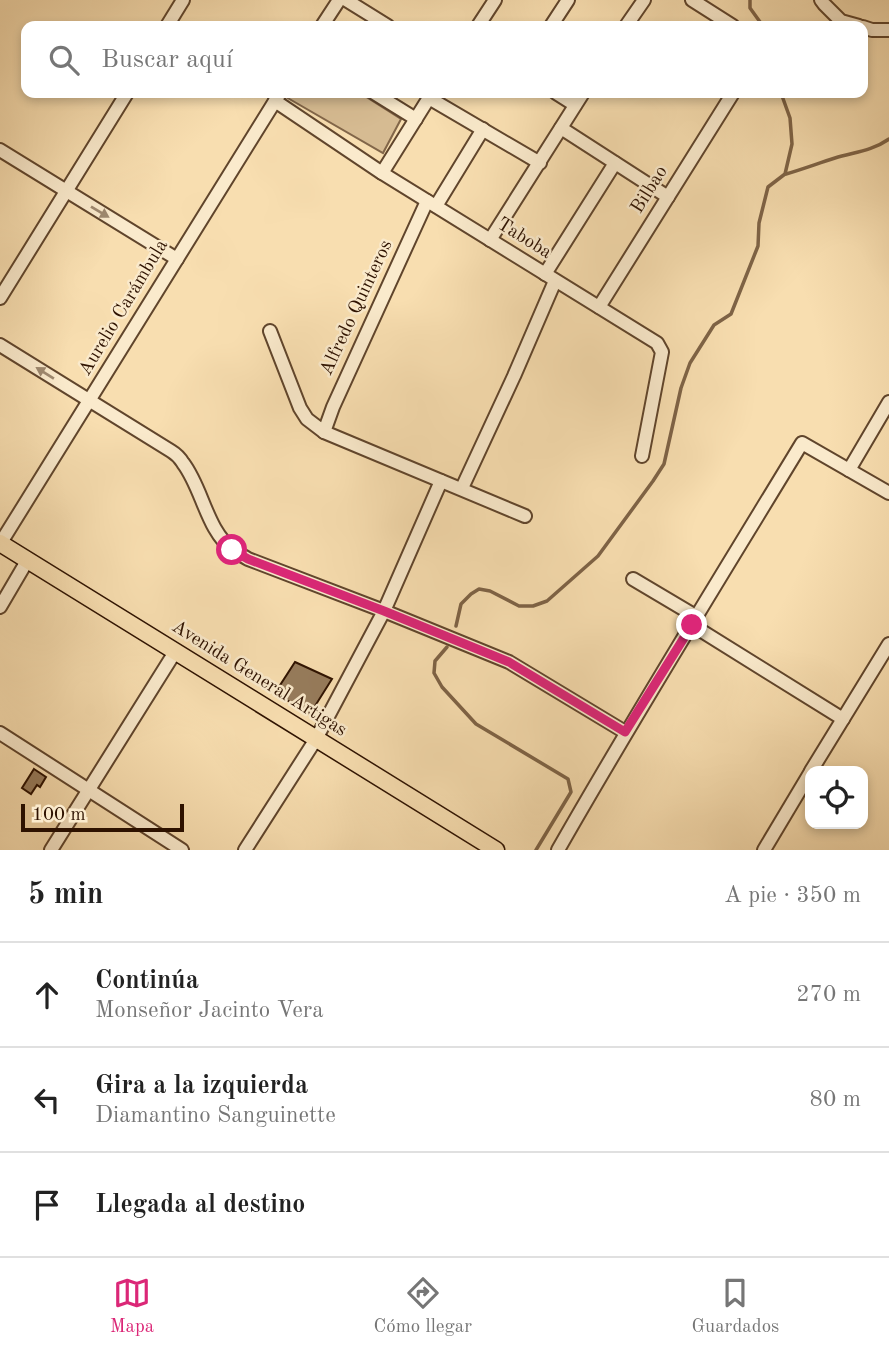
<!DOCTYPE html>
<html lang="es">
<head>
<meta charset="utf-8">
<style>
  :root { --surface:#fff; --page:#f2f2f2; --text:#222; --muted:#767676; --line:#e0e0e0; --accent:#db2777 }
  body { margin:0; font-family:"Old Standard TT",serif; background:var(--page); color:var(--text) }
  .controls { position:absolute; right:21px; bottom:21px; display:grid; overflow:hidden; border-radius:14px; box-shadow:0 4px 10px #0003 }
  .controls button { width:63px; height:63px; display:grid; place-items:center; padding:0; border:0; border-bottom:2px solid var(--line); background:var(--surface); color:var(--text); font:35px sans-serif }
  .scale { position:absolute; left:21px; bottom:18px; width:163px; box-sizing:border-box; padding-left:7px; border:4px solid #2e1200; border-top:0; font-size:19px; line-height:24px; white-space:nowrap; color:#2e1200; -webkit-text-stroke:5px #faeacc; paint-order:stroke }
  .stop { position:absolute; width:21px; height:21px; margin:-16px; border:5px solid #db2777; border-radius:50%; background:#fff }
  .stop.end { background:#db2777; border-color:#fff; box-shadow:0 2px 7px #0008 }
  .list { margin:0; padding:0; list-style:none }
  h2 { display:flex; justify-content:space-between; align-items:center; height:91px; margin:0; padding:0 28px; font-size:30px }
  h2 small { font-size:23px; font-weight:400; color:var(--muted) }
  .list li { display:grid; grid-template-columns:46px 1fr auto; gap:21px; align-items:center; box-sizing:border-box; height:105px; padding:0 28px; border-top:2px solid var(--line) }
  .list b { display:block; font-size:26px; white-space:nowrap }
  .list p { margin:0; font-size:23px; white-space:nowrap; color:var(--muted) }
  .list em { font-size:23px; font-style:normal; color:var(--muted) }
  .icon { flex:none; width:38px; height:38px; fill:none; stroke:currentColor; stroke-width:2; stroke-linecap:round; stroke-linejoin:round }
  .map { position:relative; flex:none; width:889px; height:850px; overflow:hidden }
  .search { position:absolute; background:var(--surface); box-shadow:0 4px 10px #0003; left:21px; right:21px; top:21px; height:77px; display:flex; align-items:center; gap:18px; box-sizing:border-box; padding:0 24px; border-radius:14px; color:var(--muted); font-size:26px }
  .sheet { height:406px; background:var(--surface) }
  nav { display:flex; justify-content:space-around; align-items:center; box-sizing:border-box; height:98px; border-top:2px solid var(--line); background:var(--surface); font-size:19px; color:var(--muted) }
  nav a { display:grid; justify-items:center; gap:4px }
  nav .on { color:var(--accent) }
  .map>svg:first-child { display:block }
  .green { fill:#d6bb92; stroke:#826649; stroke-width:2 }
  .lines { fill:none; stroke-linecap:round; stroke-linejoin:round }
  .stream { stroke:#7e6346; stroke-width:3.5 }
  .building { fill:#977c5c; stroke:#2e1200; stroke-width:2 }
  .minor-casing { stroke:#60452c; stroke-width:16 }
  .major-casing { stroke:#2e1200; stroke-width:19 }
  .minor { stroke:#faeacc; stroke-width:12 }
  .major { stroke:#f8deb0; stroke-width:16 }
  .oneway { fill:#9e8970 }
  .route { stroke:#db2777; stroke-width:9 }
  .labels { text-anchor:middle; dominant-baseline:central; stroke-width:5; stroke-linejoin:round; paint-order:stroke }
  .street-label { font-size:19px; fill:#2e1200; stroke:#faeacc }
</style>
</head>
<body>
<div class="map">
<svg width="889" height="850" viewBox="0 0 889 850">
  <rect width="100%" height="100%" fill="#f8deb0"/>
  <filter id="stains"><feTurbulence type="fractalNoise" baseFrequency=".00286" numOctaves="4"/><feColorMatrix values="0 0 0 0 .2 0 0 0 0 .09 0 0 0 0 .02 0 0 0 .5 -.17"/></filter>
  <radialGradient id="worn" r=".72"><stop offset=".6" stop-color="#630" stop-opacity="0"/><stop offset="1" stop-color="#630" stop-opacity=".3"/></radialGradient>
  <!-- green -->
  <path class="green" d="M 289,93 L 360,93 L 401,119 L 383,153 L 286,97 Z"/>
  <g class="lines">
    <!-- stream -->
    <g class="stream">
      <path d="M 750,0 L 750,8 L 763,26"/>
      <path d="M 786,174 C 803,169 819,163 835,158 C 855,152 872,151 889,139"/>
      <path d="M 456,626 L 461,604 L 471,594 L 479,589 L 490,591 L 519,606 L 533,606 L 547,601 L 598,556 L 653,481 L 664,464 L 681,388 L 690,363 L 714,325 L 731,314 L 758,246 L 759,223 L 768,187 L 785,174 L 792,144 L 790,118 L 781,93"/>
      <path d="M 447,647 L 435,661 L 434,673 L 442,687 L 476,724 L 568,779 L 571,792 L 536,850"/>
    </g>
  </g>
  <!-- building -->
  <g class="building">
    <path d="M 295,662 L 332,679 L 310,714 L 275,693 Z"/>
    <path d="M 34,769 L 46,777 L 40,787 L 37,785 L 31,794 L 22,788 Z"/>
  </g>
  <g class="lines">
    <!-- minor casing -->
    <g class="minor-casing">
      <g id="minor">
        <path d="M 346,0 L 388,26"/>
        <path d="M 692,0 L 733,26"/>
        <path d="M 821,0 L 824,4 L 841,21 L 859,26"/>
        <path d="M 167,26 L 183,0"/>
        <path d="M 322,26 L 339,0"/>
        <path d="M 478,26 L 495,0"/>
        <path d="M 551,26 L 568,0"/>
        <path d="M 626,26 L 644,0"/>
        <path d="M 863,27 L 872,30 L 889,30"/>
        <path d="M 374,93 L 416,119"/>
        <path d="M 556,93 L 575,105"/>
        <path d="M 429,98 L 540,163"/>
        <path d="M 275,101 L 382,173 L 657,343 L 662,352 L 642,456"/>
        <path d="M 561,128 L 668,197"/>
        <path d="M 0,150 L 177,259"/>
        <path d="M 382,173 L 432,93"/>
        <path d="M 436,206 L 483,129"/>
        <path d="M 490,240 L 583,93"/>
        <path d="M 545,274 L 615,163"/>
        <path d="M 0,298 L 127,93"/>
        <path d="M 599,307 L 733,93"/>
        <path d="M 270,331 L 300,408 L 307,419 L 324,432 L 525,516"/>
        <path d="M 0,345 L 171,451 C 176,454 180,458 183,463 C 203,489 206,530 234,551 C 238,554 244,556 248,559 L 384,611 L 509,662 L 625,732"/>
        <path d="M 324,432 L 333,407 L 427,201"/>
        <path d="M 849,470 L 889,402"/>
        <path d="M 462,488 L 514,376 L 555,281"/>
        <path d="M 0,544 L 280,93"/>
        <path d="M 633,579 L 697,617"/>
        <path d="M 0,607 L 27,561"/>
        <path d="M 692,625 L 843,719"/>
        <path d="M 0,733 L 182,850"/>
        <path d="M 811,771 L 889,644"/>
        <path d="M 51,850 L 175,652"/>
        <path d="M 245,850 L 316,739 L 384,611 L 441,481"/>
        <path d="M 558,850 C 636,713 720,578 802,443 L 889,493"/>
        <path d="M 764,850 L 810,773"/>
      </g>
    </g>
    <!-- major casing -->
    <g class="major-casing">
      <path id="major" d="M 0,543 L 496,850"/>
    </g>
    <!-- minor -->
    <use href="#minor" class="minor"/>
    <!-- major -->
    <use href="#major" class="major"/>
  </g>
  <!-- one-way arrows -->
  <defs><path id="oneway-solid" d="M-6-.8H1V-3.2L6.5 0L1 3.2V.8H-6Z" transform="scale(1.75)"/></defs>
  <g class="oneway">
    <use href="#oneway-solid" transform="translate(100 212) rotate(31)"/>
    <use href="#oneway-solid" transform="translate(45 373) rotate(-148)"/>
  </g>
  <g class="lines">
    <!-- route -->
    <path class="route" d="M 232,550 L 248,559 L 384,611 L 509,662 L 625,732 L 692,625"/>
  </g>
  <g class="labels">
    <!-- street labels -->
    <g class="street-label">
      <text transform="translate(650 190) rotate(-58)">Bilbao</text>
      <text transform="translate(524 239) rotate(32)">Taboba</text>
      <text transform="translate(124 308) rotate(-59)">Aurelio Carámbula</text>
      <text transform="translate(357 308) rotate(-65)">Alfredo Quinteros</text>
      <text transform="translate(259 679) rotate(32)">Avenida General Artigas</text>
    </g>
  </g>
  <rect width="100%" height="100%" filter="url(#stains)"/>
  <rect width="100%" height="100%" fill="url(#worn)"/>
</svg>
<div class="controls">
<button><svg class="icon" aria-label="locate" viewBox="0 0 24 24"><circle cx="12" cy="12" r="6"/><path d="M12 2v4M12 18v4M2 12h4M18 12h4"/></svg></button>
</div>
<div class="scale">100 m</div>
<div class="stop" style="left:232px;top:550px"></div>
<div class="stop end" style="left:692px;top:625px"></div>
<div class="search"><svg class="icon" aria-label="search" viewBox="0 0 24 24"><circle cx="10" cy="10" r="6"/><path d="M15 15l6 6"/></svg>Buscar aquí</div>
</div>
<section class="sheet">
<h2>5 min<small>A pie · 350 m</small></h2>
<ul class="list">
<li><svg class="icon" aria-label="ahead" viewBox="0 0 24 24"><path d="M12 20V5M6 11l6-6 6 6"/></svg><div><b>Continúa</b><p>Monseñor Jacinto Vera</p></div><em>270 m</em></li>
<li><svg class="icon" aria-label="left" viewBox="0 0 24 24"><path d="M17 20v-9H6M10 6l-5 5 5 5"/></svg><div><b>Gira a la izquierda</b><p>Diamantino Sanguinette</p></div><em>80 m</em></li>
<li><svg class="icon" aria-label="arrive" viewBox="0 0 24 24"><path d="M6 21V4h12l-3 4 3 4H6"/></svg><div><b>Llegada al destino</b></div></li>
</ul>
</section>
<nav>
<a class="on"><svg class="icon" aria-label="map" viewBox="0 0 24 24"><path d="M3 6l6-2 6 2 6-2v14l-6 2-6-2-6 2zM9 4v14M15 6v14"/></svg>Mapa</a>
<a><svg class="icon" aria-label="directions" viewBox="0 0 24 24"><path d="M12 3l9 9-9 9-9-9zM9 14v-3h6M13 9l2 2-2 2"/></svg>Cómo llegar</a>
<a><svg class="icon" aria-label="saved" viewBox="0 0 24 24"><path d="M7 4h10v16l-5-4-5 4z"/></svg>Guardados</a>
</nav>
</body>
</html>
